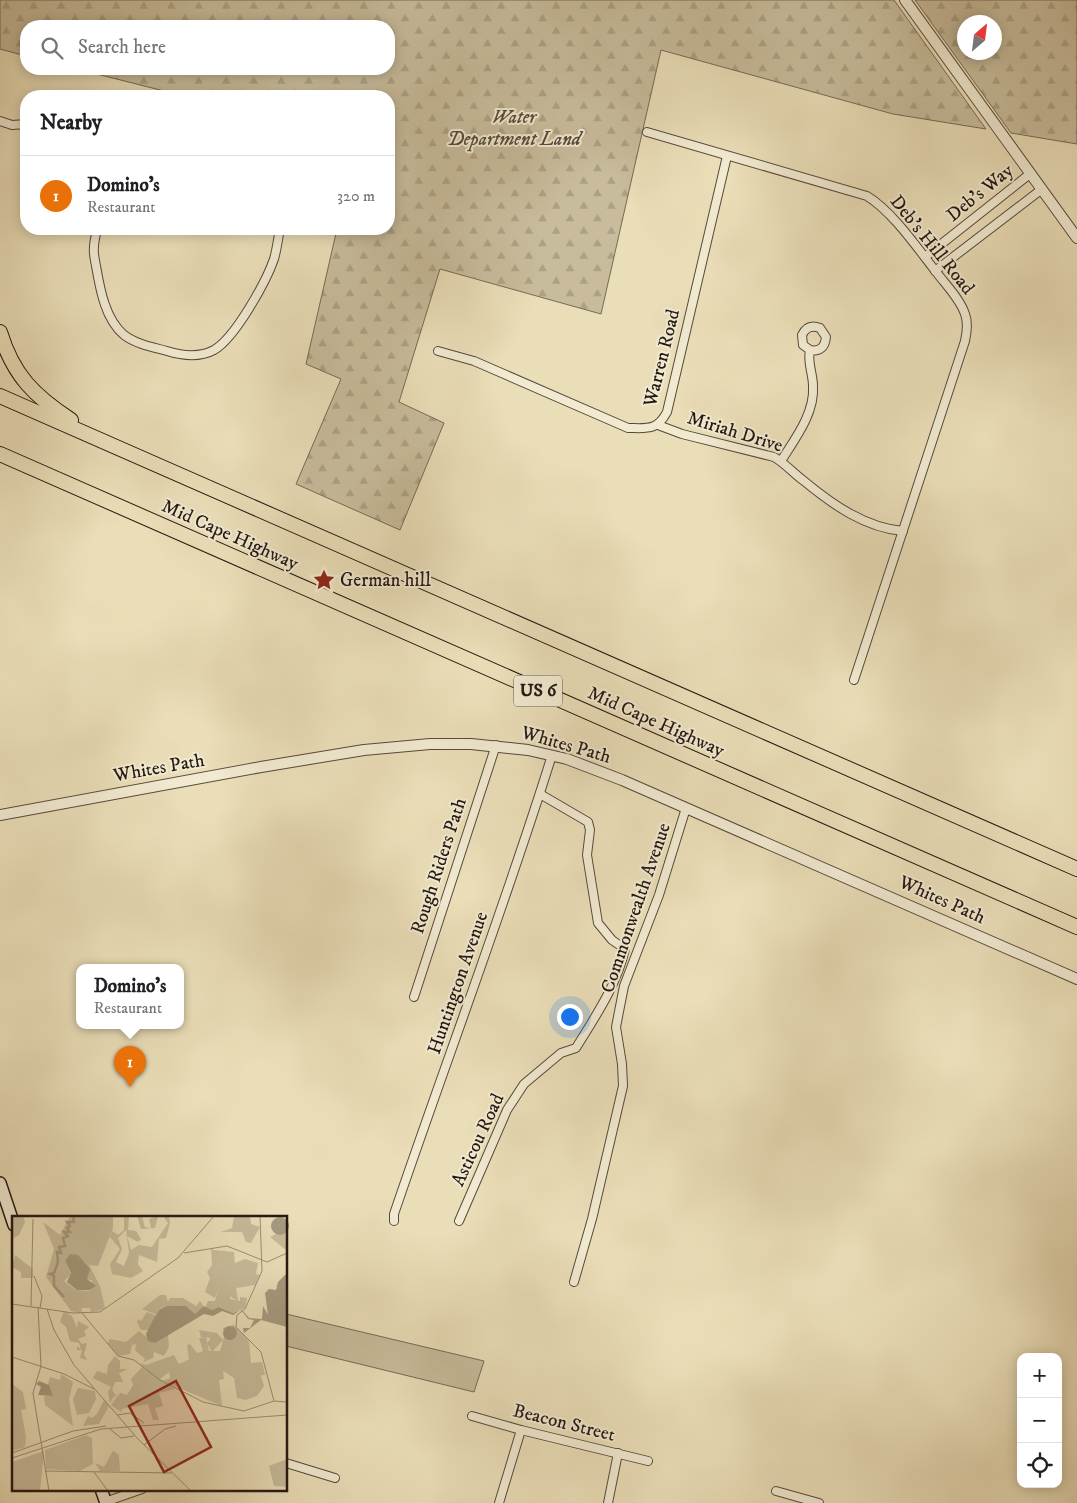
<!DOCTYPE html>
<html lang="en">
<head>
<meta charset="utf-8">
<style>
  :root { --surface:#fff; --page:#f6f6f6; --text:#202124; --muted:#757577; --line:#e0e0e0; --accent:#1a73e8 }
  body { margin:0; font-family:"IM FELL DW Pica",serif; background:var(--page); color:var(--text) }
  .controls { position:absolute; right:15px; bottom:15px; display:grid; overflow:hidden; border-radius:10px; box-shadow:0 2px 12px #0003 }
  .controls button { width:45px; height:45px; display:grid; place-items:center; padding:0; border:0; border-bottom:1px solid var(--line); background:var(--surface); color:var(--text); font:25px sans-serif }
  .compass { position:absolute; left:957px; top:15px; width:45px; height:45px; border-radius:50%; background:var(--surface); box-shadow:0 2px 12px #0003; rotate:28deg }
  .you { position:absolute; left:569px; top:1016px; width:18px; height:18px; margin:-12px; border:4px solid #fff; border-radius:50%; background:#1a73e8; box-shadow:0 0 0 8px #1a73e833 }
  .badge { display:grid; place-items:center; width:32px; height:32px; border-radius:50%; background:var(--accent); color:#fff; font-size:16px; font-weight:700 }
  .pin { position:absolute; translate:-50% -41px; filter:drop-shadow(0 1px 2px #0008) }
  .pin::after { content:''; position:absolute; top:26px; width:18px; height:15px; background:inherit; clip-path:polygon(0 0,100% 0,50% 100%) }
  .popup { position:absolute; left:76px; top:964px; width:108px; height:65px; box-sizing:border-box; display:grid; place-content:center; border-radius:10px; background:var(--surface); filter:drop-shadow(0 1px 4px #0005); font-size:16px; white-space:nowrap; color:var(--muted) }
  .popup b { font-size:19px; color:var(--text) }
  .popup::after { content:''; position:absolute; left:50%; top:100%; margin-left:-10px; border:10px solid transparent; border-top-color:var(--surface) }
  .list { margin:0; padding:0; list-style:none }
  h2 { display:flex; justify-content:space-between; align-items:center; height:65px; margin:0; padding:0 20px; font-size:21px }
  h2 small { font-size:16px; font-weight:400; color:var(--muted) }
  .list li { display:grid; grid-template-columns:32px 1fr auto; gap:15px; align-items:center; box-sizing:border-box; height:80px; padding:0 20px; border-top:1px solid var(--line) }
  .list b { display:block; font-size:19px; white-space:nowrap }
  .list p { margin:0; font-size:16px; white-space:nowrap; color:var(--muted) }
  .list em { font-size:16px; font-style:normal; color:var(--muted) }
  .icon { flex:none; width:28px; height:28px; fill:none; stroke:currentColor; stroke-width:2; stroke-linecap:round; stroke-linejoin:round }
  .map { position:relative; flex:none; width:1077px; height:1503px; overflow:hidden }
  .search { position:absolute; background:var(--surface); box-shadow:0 2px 12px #0003; left:20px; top:20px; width:375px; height:55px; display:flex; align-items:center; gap:12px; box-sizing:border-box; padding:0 18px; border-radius:20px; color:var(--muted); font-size:19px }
  .panel { position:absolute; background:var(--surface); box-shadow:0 2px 12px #0003; left:20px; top:90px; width:375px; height:145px; border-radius:20px }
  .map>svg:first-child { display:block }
  .forest { fill:url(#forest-firs); stroke:#766a56; fill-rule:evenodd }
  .park { fill:#c8bc9c; stroke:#766a56 }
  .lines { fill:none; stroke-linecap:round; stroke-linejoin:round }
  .minor-casing { stroke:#56493b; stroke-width:10 }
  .tertiary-casing { stroke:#56493b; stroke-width:12 }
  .secondary-casing { stroke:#241711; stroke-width:14 }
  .motorway-casing { stroke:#241711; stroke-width:16 }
  .minor { stroke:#f1ead1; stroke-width:8 }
  .tertiary { stroke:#f1ead1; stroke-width:10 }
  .secondary { stroke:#f1ead1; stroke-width:11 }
  .motorway { stroke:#eadeb8; stroke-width:14 }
  .labels { text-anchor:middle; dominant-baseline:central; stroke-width:4; stroke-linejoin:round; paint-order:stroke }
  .shield { fill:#f1ead1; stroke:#62564b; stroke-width:1 }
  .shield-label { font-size:18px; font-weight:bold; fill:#241711 }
  .park-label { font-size:19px; font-style:italic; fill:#55493b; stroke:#f1ead1 }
  .street-label { font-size:19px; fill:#241711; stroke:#f1ead1 }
  .poi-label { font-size:19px; fill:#241711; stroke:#f1ead1; text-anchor:start }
  .inset-river { fill:none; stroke:#a79a7f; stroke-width:2.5 }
  .inset-road { fill:none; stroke:#9b8e75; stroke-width:1 }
  .view { fill:#8f2418; fill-opacity:0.15; stroke:#8f2418; stroke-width:2.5 }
  .inset-edge { fill:none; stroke:#241711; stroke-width:2.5 }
</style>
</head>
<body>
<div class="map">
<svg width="1077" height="1503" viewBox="0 0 1077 1503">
  <defs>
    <pattern id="forest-firs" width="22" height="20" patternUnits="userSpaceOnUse" patternTransform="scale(1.25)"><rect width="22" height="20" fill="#c8bc9c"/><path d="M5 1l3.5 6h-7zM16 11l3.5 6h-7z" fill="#aca185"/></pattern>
  </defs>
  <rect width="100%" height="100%" fill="#eadeb8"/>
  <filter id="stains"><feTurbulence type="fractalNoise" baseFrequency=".004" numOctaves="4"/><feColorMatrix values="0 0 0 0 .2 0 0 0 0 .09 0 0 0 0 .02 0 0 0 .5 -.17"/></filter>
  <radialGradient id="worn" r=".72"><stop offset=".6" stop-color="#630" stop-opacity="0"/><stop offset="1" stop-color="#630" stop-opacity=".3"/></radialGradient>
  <!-- forest -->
  <g class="forest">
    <path d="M 0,0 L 894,0 L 986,129 L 893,114 L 661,50 L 601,314 L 440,269 L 399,402 L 444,423 L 400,530 L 296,484 L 341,379 L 306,364 L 337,229 L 389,229 L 389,96 L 184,96 L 77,69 L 389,69 L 389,26 L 26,26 L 26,56 L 0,49 Z"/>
    <path d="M 915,0 L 1077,0 L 1077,144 L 1011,133 ZM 964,22 L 994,22 L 994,52 L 964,52 Z"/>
  </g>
  <!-- park -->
  <path class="park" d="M 286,1314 L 484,1361 L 474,1392 L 286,1346 Z"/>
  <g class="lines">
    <!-- minor casing -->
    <g class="minor-casing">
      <g id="minor">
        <path d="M 0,121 L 12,125 L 26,124"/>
        <path d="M 647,132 L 867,196 C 893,212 918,249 937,273 C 946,285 960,299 965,314 C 968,322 967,332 965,341 L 854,680"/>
        <path d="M 97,229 C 96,235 94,241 94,247 C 93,253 95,260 96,266 C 100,289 105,319 124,335 C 136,344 152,347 167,351 C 183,356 199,358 214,350 C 235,338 266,282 274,259 C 277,249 278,238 280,229"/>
        <path d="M 925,257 L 1031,173"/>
        <path d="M 935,271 L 1042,189"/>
        <path d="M 438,351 L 474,361 L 628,428 C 647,428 657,431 667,412 L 727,156"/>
        <path d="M 658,425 L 682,434 L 774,457 C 786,464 793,473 804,481 C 833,505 866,528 903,531"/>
        <path d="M 781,461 C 795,439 815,413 813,386 C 813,373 807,363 810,350 L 803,345 L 802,335 C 806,327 812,325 820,328 L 826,337 C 825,347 820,352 810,350"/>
        <path d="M 414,997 L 496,745"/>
        <path d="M 394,1221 L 394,1214 C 446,1061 504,909 552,755"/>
        <path d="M 459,1221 L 507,1110 L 524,1084 L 561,1053 L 576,1048 C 595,1017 617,985 625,949 L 612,940 L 598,923 L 587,855 L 590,830 L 588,822 L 540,794"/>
        <path d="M 574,1282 L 592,1219 L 623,1086 L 622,1064 L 616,1027 L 624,986 L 659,895 L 686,808"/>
        <path d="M 472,1416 L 521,1430 L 648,1461"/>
        <path d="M 286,1463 L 335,1478"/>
        <path d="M 776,1491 L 819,1503"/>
        <path d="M 105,1502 L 142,1489"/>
        <path d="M 499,1503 L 521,1430"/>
        <path d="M 608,1503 L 618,1453"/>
      </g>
    </g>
    <!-- tertiary casing -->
    <g class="tertiary-casing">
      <g id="tertiary">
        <path d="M 905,0 L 1077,238"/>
        <path d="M 0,815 L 261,767 L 364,750 L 430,744 L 471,744 L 528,750 L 567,759 L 622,780 L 1077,979"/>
      </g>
    </g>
    <!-- secondary casing -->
    <g class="secondary-casing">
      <g id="secondary">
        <path d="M 0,1183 L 14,1225"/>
        <path d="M 101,1489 L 106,1503"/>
      </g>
    </g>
    <!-- motorway casing -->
    <g class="motorway-casing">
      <g id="motorway">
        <path d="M 0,332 C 13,375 34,396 71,420"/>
        <path d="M 0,396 L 1077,869"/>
        <path d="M 0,454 L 1077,927"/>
      </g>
    </g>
    <!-- minor -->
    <use href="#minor" class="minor"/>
    <!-- tertiary -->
    <use href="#tertiary" class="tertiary"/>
    <!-- secondary -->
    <use href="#secondary" class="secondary"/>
    <!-- motorway -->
    <use href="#motorway" class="motorway"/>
  </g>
  <!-- icons -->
  <defs>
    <g id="sight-bare" transform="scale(1.725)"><path d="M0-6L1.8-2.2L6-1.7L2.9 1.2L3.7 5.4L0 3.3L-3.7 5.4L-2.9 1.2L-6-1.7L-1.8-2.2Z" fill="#8f2418" stroke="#f1ead1" stroke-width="2.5" paint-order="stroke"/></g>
  </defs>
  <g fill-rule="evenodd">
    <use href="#sight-bare" x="324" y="580"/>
  </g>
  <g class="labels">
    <!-- shield labels -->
    <rect class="shield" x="514" y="675.5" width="48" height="31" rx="4"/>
    <g class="shield-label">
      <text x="538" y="691">US 6</text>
    </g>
    <!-- park labels -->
    <g class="park-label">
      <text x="514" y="117">Water<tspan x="514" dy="22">Department Land</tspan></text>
    </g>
    <!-- street labels -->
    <g class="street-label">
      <text transform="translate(980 193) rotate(-39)">Deb's Way</text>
      <text transform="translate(932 245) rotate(51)">Deb's Hill Road</text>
      <text transform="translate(662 358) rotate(-76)">Warren Road</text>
      <text transform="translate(735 432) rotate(17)">Miriah Drive</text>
      <text transform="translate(230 535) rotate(24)">Mid Cape Highway</text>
      <text transform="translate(656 722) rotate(24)">Mid Cape Highway</text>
      <text transform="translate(566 745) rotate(16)">Whites Path</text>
      <text transform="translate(159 768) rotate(-10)">Whites Path</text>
      <text transform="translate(439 866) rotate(-72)">Rough Riders Path</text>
      <text transform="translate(942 900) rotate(24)">Whites Path</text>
      <text transform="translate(636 908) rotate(-71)">Commonwealth Avenue</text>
      <text transform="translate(458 983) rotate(-71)">Huntington Avenue</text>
      <text transform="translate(478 1140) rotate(-65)">Asticou Road</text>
      <text transform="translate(564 1423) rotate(14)">Beacon Street</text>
    </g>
    <!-- poi labels -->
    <g class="poi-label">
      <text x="340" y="580">German hill</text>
    </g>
  </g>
  <!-- overview -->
  <g transform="translate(12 1216)">
    <rect width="275" height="275" fill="#eadeb8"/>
    <path d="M 112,0 L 117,0 L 116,14 L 124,15 L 129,23 L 126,26 L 115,20 L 119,34 L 127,29 L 140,31 L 156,7 L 151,0 L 157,0 L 158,7 L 154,22 L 147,23 L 145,46 L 127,39 L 126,48 L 131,55 L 119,62 L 100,58 L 98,48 L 108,33 L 98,21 L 100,15 L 106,19 L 112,14 ZM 114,14 L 117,37 L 112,50 L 104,46 L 110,33 L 106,22 ZM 125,0 L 130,0 L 133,11 L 139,12 L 137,3 L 146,0 L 143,12 L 129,13 Z" fill="#c8bc9c" fill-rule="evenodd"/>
    <path d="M 222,0 L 238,0 L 239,8 L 248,11 L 239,27 L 234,26 L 230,16 L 209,16 L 220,12 ZM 199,31 L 201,34 L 222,36 L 223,47 L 233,43 L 246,47 L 244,58 L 248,59 L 243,69 L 224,72 L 226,85 L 206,73 L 203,82 L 193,76 L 198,62 L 195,56 L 200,49 ZM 220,109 L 212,115 L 211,112 L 221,109 L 222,109 L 237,125 L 239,147 L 250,146 L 253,159 L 222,162 L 211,155 L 212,163 L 207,164 L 210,190 L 150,165 L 158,162 L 157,156 L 147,164 L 127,147 L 134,149 L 162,139 L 167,148 L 172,146 L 177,143 L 175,129 L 178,128 L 185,137 L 191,135 L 187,122 L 194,121 L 197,135 L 208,135 L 212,121 L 224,121 ZM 130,151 L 163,173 L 147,177 L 151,190 L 143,192 L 147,204 L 141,204 L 136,188 L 110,193 L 109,196 L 99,189 L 108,177 L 115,179 L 121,169 L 119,163 Z" fill="#c8bc9c"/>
    <path d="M 0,0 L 11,0 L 13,6 L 7,19 L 0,23 ZM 52,95 L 60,100 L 65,112 L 66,105 L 77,111 L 72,115 L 74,120 L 66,123 L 70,128 L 75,127 L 72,138 L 75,144 L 68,142 L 70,134 L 65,134 L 65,130 L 69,133 L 67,127 L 58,125 L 54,111 L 48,106 ZM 187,114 L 205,117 L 211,124 L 200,136 L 195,127 L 199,122 L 189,121 ZM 103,140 L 108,145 L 108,153 L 116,153 L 107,157 L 111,166 L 103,166 L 100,174 L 105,181 L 102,180 L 98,187 L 96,176 L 99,171 L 81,162 L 85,155 L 95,158 L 96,149 Z" fill="#c8bc9c"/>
    <path d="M 3,39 L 21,53 L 21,62 L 9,62 L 9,56 L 0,51 Z" fill="#c8bc9c"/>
    <path d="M 58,0 L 101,0 L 101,12 L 86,50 L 77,49 L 88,70 L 93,92 L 89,94 L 79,96 L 78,92 L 70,92 L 69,97 L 59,95 L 34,61 L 42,33 L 31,6 L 48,19 ZM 58,39 L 65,40 L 75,63 L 81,65 L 78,68 L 83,71 L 77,75 L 64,74 L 52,65 L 59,58 L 53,45 ZM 266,17 L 275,17 L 275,35 L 258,21 ZM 206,73 L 218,78 L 218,83 L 228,85 L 228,81 L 235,82 L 233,92 L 221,97 L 208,91 L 200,94 L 193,92 L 196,85 L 203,85 ZM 148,79 L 154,79 L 156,86 L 158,82 L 171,82 L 184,90 L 188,85 L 192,91 L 183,98 L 174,90 L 155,90 L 148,92 L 146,99 L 130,93 ZM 135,96 L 146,100 L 137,114 L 129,114 L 125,106 L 127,103 L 129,105 ZM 127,115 L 142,127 L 156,117 L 157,131 L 152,140 L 142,136 L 141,142 L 131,146 L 133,143 L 123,134 L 124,128 L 120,129 L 118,138 L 106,140 L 96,128 L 97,123 L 114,126 ZM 248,157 L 252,170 L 245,180 L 234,184 L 225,182 L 222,162 ZM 49,158 L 61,166 L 57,183 L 61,210 L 33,189 L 32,180 L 41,180 L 36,168 L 38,161 L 48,164 ZM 0,168 L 11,176 L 14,193 L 9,194 L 14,221 L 13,231 L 0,235 ZM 66,172 L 83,175 L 84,183 L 77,197 L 65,199 L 61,183 ZM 92,184 L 97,190 L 87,208 L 71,210 L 76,200 L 80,202 L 85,198 ZM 74,219 L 80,222 L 81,248 L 68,255 L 34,253 L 33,234 ZM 32,235 L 28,275 L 0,275 L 0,246 ZM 101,235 L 107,239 L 108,255 L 88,255 L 83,247 L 92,251 ZM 275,243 L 275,271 L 262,270 L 257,250 Z" fill="#c8bc9c" fill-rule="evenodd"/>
    <path d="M259 10a9 9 0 1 1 18 0a9 9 0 1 1-18 0ZM 58,38 L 66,39 L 78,53 L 75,63 L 84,70 L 78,74 L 65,74 L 55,66 L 59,57 L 53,45 ZM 275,57 L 275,111 L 249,104 L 232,117 L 231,112 L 238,112 L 242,104 L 236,103 L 229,94 L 221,99 L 210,95 L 201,100 L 192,98 L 143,127 L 136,125 L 134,118 L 141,104 L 148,93 L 155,90 L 174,90 L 183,98 L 192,90 L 200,94 L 207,91 L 221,97 L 230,94 L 237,102 L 250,103 L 251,90 L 256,99 L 253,77 L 257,73 L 264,74 L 266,66 ZM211 117a7 7 0 1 1 14 0a7 7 0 1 1-14 0ZM 27,165 L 37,169 L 41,180 L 26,179 L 29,171 L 24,168 Z" fill="#a79a7f"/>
    <path class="inset-river" d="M 52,81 L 42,70 L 42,60 L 38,58 L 42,57 L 46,46 L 45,36 L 49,37 L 47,31 L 53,30 L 51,22 L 56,20 L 52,16 L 58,16 L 55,12 L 58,10 L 55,6 L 62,6 L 61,0"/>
    <path class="inset-road" d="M 248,0 L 250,55 L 233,93 L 225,99 L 224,111 L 249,136 L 262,185 L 275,186M 172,37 L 215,30 L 255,46 L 275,37M 22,60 L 30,80 L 28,92M 0,88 L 61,97 L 88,96 L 166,42 L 202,0M 19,90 L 21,3M 26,91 L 29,150 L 21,177 L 37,275M 35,93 L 42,114 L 62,149 L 125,222 L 179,275M 70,97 L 106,140 L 122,144 L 148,164 L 191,186 L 232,195 L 262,185M 0,141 L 52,158 L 82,173M 105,199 L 118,197 L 132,207M 98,213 L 109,222 L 122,220M 132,229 L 153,213 L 164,210M 0,237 L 61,215 L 94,210M 0,242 L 89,213 L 275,199M 33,255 L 160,257M 82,256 L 96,275"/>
    <path class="view" d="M 164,165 L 199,231 L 152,256 L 117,190 Z"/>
    <rect width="275" height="275" class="inset-edge"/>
  </g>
  <rect width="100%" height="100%" filter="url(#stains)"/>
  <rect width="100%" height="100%" fill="url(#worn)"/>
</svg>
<div class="controls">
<button>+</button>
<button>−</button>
<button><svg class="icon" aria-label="locate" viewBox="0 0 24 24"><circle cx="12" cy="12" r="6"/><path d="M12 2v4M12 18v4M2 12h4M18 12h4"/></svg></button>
</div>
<svg class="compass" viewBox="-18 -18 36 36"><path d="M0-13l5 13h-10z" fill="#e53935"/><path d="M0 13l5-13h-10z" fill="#757577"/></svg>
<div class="you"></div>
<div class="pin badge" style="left:130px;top:1087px;background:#e8710a">1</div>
<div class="popup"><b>Domino's</b>Restaurant</div>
<div class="search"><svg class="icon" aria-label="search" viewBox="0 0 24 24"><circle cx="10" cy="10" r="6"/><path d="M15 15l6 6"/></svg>Search here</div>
<section class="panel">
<h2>Nearby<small></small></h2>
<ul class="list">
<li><span class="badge" style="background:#e8710a">1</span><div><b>Domino's</b><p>Restaurant</p></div><em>320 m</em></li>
</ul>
</section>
</div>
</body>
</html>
